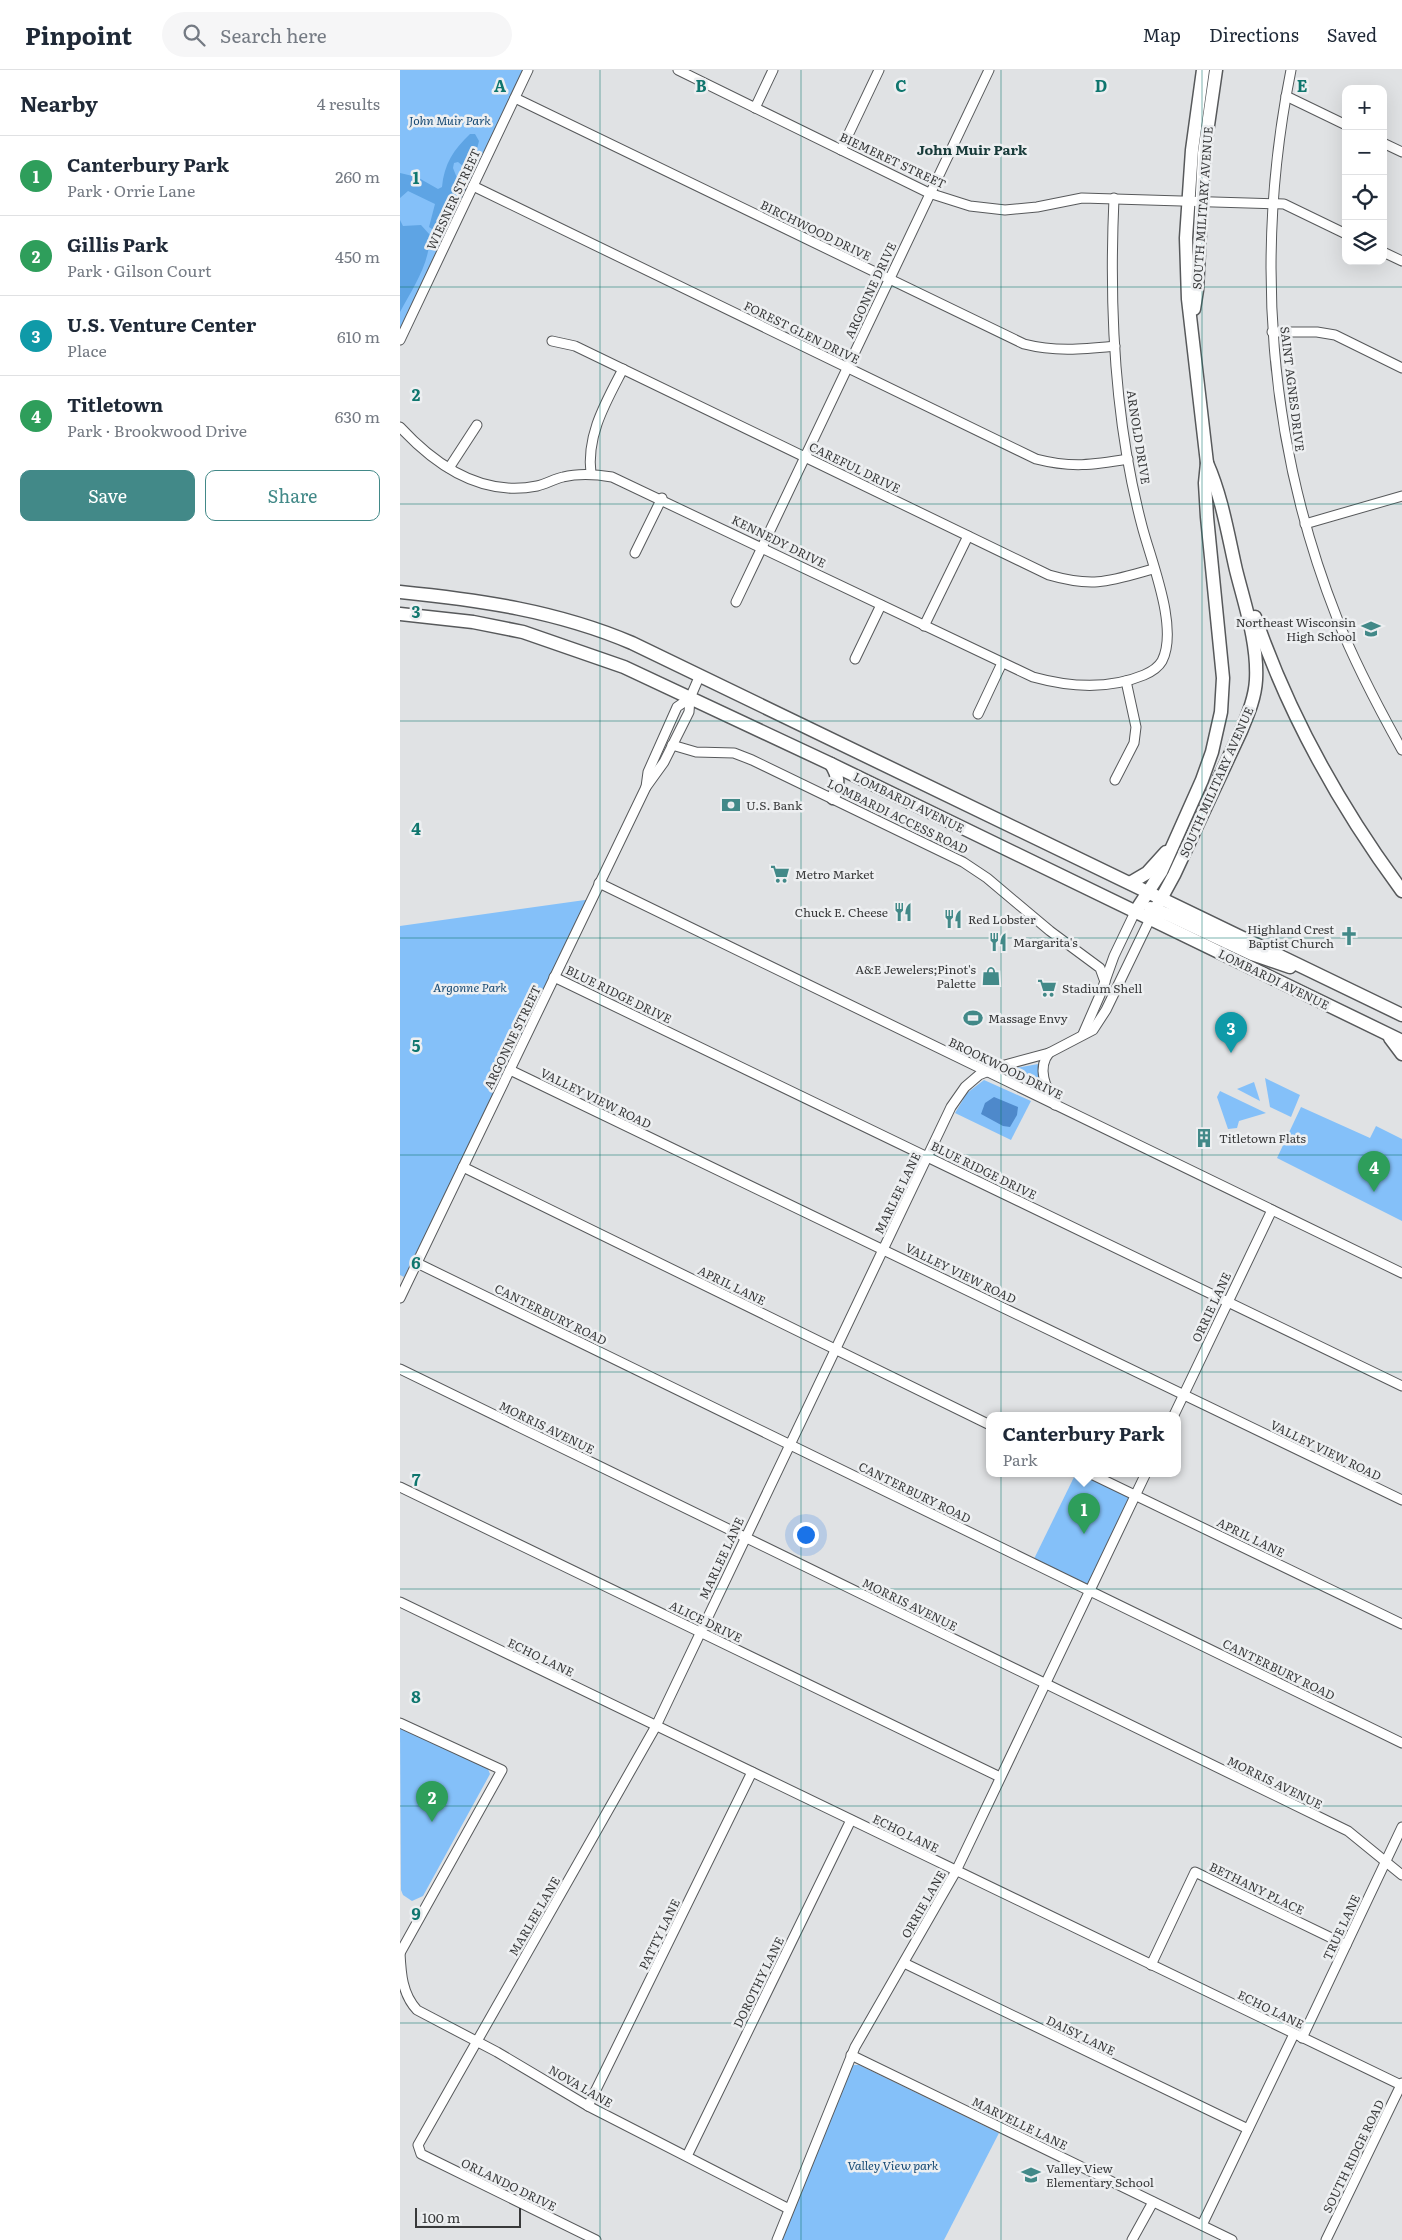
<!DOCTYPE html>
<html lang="en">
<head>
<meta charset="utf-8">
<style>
  :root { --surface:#fff; --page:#f6f6f7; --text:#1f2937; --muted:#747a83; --line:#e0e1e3; --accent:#428988 }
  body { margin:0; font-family:Literata,serif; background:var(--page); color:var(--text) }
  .controls { position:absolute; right:15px; top:15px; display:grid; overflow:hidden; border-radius:10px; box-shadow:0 5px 20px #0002 }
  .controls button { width:45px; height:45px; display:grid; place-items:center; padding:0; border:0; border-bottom:1px solid var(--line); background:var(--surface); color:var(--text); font:25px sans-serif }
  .scale { position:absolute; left:15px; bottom:12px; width:106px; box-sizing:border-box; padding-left:5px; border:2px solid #38393a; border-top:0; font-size:14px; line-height:18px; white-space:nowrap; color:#38393a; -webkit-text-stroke:4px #edeff1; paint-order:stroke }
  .you { position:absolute; left:405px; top:1464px; width:18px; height:18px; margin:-12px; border:4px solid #fff; border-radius:50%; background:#1a73e8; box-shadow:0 0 0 8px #1a73e833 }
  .badge { display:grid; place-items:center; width:32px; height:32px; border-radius:50%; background:var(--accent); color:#fff; font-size:16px; font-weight:700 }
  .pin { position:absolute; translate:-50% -41px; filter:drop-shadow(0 1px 2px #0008) }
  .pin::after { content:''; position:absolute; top:26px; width:18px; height:15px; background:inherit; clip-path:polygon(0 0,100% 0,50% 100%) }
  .popup { position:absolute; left:586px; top:1342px; width:195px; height:65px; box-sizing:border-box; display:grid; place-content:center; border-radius:10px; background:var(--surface); filter:drop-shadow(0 1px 4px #0005); font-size:16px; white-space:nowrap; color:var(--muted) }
  .popup b { font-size:19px; color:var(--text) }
  .popup::after { content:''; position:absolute; left:50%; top:100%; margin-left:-10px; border:10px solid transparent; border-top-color:var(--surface) }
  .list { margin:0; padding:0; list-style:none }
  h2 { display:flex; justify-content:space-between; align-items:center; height:65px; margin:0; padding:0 20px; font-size:21px }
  h2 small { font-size:16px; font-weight:400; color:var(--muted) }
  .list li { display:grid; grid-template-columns:32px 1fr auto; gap:15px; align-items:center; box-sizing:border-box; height:80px; padding:0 20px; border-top:1px solid var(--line) }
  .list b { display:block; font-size:19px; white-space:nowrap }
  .list p { margin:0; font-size:16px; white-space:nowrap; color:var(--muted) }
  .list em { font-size:16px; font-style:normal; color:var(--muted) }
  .actions { display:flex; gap:10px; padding:15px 20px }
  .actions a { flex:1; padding:11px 0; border:1px solid var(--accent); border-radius:10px; text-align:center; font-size:18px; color:var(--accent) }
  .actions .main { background:var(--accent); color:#fff }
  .icon { flex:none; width:28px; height:28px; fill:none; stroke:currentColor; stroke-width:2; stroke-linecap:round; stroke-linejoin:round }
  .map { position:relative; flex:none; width:1002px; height:2170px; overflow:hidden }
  header { display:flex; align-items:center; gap:30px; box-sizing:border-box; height:70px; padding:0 25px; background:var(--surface); border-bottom:1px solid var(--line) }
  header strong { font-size:24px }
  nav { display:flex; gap:28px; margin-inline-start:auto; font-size:18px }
  .search { width:350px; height:45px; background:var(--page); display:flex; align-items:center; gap:12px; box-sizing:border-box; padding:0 18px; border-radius:28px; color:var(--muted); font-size:19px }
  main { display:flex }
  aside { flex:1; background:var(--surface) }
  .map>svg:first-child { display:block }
  .green { fill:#84c0f9 }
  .forest { fill:#5ea4e4 }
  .water { fill:#4e89cb }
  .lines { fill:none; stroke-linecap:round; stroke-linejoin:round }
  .street-casing { stroke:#57595b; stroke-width:11 }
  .secondary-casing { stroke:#57595b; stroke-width:15 }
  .street { stroke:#fff; stroke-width:9 }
  .secondary { stroke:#fff; stroke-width:12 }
  .grid { fill:none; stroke:#0f766e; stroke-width:1; stroke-opacity:0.55 }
  .labels { text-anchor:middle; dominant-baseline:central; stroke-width:5; stroke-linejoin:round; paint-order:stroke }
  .park-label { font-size:12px; font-style:italic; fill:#184b75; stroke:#edeff1 }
  .street-label { font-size:12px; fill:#38393a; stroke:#edeff1 }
  .poi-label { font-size:12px; fill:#38393a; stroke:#edeff1; text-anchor:start }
  .neighbourhood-label { font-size:14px; font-weight:bold; fill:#173a39; stroke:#edeff1 }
  .grid-label { font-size:16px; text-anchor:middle; font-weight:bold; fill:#0f766e; stroke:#edeff1; stroke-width:5; stroke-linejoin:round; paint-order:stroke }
</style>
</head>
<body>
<header>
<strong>Pinpoint</strong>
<div class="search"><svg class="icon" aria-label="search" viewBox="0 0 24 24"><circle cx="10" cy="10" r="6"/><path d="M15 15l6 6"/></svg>Search here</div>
<nav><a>Map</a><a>Directions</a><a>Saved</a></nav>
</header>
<main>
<aside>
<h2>Nearby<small>4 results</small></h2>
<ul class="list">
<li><span class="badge" style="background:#2e9e5b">1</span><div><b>Canterbury Park</b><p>Park · Orrie Lane</p></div><em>260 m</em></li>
<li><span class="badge" style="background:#2e9e5b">2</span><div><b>Gillis Park</b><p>Park · Gilson Court</p></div><em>450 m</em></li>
<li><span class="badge" style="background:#0f9aa8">3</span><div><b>U.S. Venture Center</b><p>Place</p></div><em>610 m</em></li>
<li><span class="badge" style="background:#2e9e5b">4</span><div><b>Titletown</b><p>Park · Brookwood Drive</p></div><em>630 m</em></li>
</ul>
<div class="actions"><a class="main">Save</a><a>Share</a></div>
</aside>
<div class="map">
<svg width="1002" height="2170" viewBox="0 0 1002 2170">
  <rect width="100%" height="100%" fill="#e0e2e4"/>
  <!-- green -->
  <g class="green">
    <path d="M 0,0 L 128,0 L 0,270 Z"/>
    <path d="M 192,829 L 4,1207 L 0,1205 L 0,856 Z"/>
    <path d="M 638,994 L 643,1019 L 642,1020 L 607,1002 L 610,999 Z"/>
    <path d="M 865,1008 L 900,1025 L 891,1047 L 870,1037 Z"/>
    <path d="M 584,1010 L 631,1031 L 611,1070 L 555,1043 L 567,1023 Z"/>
    <path d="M 854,1012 L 860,1031 L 837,1019 Z"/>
    <path d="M 820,1021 L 866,1043 L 839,1051 L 837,1058 L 828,1059 L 817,1027 Z"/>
    <path d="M 901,1037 L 970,1068 L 976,1056 L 1002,1069 L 1002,1151 L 877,1088 Z"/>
    <path d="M 676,1403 L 689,1403 L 735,1425 L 689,1521 L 632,1493 Z"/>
    <path d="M 0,1657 L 88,1699 L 90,1704 L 23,1826 L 12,1831 L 3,1825 L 1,1820 Z"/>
    <path d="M 454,1995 L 459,1995 L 599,2063 L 544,2170 L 382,2170 L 450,1997 Z"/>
  </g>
  <!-- forest -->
  <g class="forest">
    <path d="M 70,64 L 75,64 L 79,71 L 74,91 L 69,97 L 64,97 L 58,92 L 54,93 L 53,98 L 59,113 C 54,128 47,150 35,161 L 29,157 L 35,134 L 8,121 L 0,128 L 0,103 L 17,107 L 38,119 L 42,117 C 44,94 54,79 70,64 Z"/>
    <path d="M 0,150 L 3,156 L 21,155 L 30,165 C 30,193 13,218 0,242 Z"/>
  </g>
  <!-- water -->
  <path class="water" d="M 594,1027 L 618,1037 L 617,1045 L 610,1057 L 603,1056 L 581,1044 L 585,1033 Z"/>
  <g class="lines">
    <!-- street casing -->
    <g class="street-casing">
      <g id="street">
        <path d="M 278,0 L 529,123 L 570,136 L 605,140 L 637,137 L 682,128 L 884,134 L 946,164"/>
        <path d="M 891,0 C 854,184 868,373 937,548 C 955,594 978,637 1002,680"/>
        <path d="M 886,26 L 946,55"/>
        <path d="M 115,28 L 624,274 C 655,282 684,279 715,276"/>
        <path d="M 355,38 L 373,0"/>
        <path d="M 983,73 L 1002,82"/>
        <path d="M 441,80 L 479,0"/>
        <path d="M 73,116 L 636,389 C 671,398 693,395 728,389"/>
        <path d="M 983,182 L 1002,191"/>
        <path d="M 872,262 L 917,262 L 935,265 L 1002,298"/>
        <path d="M 0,270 L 128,0"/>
        <path d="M 152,271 L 175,276 L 649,505 C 694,518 710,511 753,499"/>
        <path d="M 0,357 C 36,396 83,427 137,416 C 146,414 154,409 163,407 C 179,403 195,404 212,407 L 633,607 C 669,617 708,620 744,605 C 751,602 758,598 762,591 C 779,558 751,491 742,456 C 714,350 709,237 714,128"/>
        <path d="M 49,398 L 77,355"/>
        <path d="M 191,404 C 186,365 206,332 223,299"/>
        <path d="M 905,454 L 1002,426"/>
        <path d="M 235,483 L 262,428"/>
        <path d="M 336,532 L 589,0"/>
        <path d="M 524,556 L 568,466"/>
        <path d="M 455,589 L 481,535"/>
        <path d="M 578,644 L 602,593"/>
        <path d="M 272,675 L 296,682 L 334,683 L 352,690 L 563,792 L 587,808 L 650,861 L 700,898 L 705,912"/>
        <path d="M 715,710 L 734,673 L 736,657 L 726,611"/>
        <path d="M 246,717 L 248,702 L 277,637 L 290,628"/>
        <path d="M 199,813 L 1002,1203"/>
        <path d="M 154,907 L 1002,1316"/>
        <path d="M 683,964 L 700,925 L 714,886 L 735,842"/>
        <path d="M 649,983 C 636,999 647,1019 655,1035"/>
        <path d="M 110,1000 L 1002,1430"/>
        <path d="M 63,1097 L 590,1355"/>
        <path d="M 17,1193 L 1002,1673"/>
        <path d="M 0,1228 L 246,717 L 264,692 L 289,642 L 290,628 L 300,605"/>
        <path d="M 0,1299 L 948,1761 L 1002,1805"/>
        <path d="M 774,1345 L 872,1140"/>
        <path d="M 689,1403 L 1002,1554"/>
        <path d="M 0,1417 L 600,1707"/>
        <path d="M 0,1532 L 1001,2015"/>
        <path d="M 0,1653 L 102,1700 L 0,1883"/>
        <path d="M 0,1883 C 1,1903 2,1924 17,1940 L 97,1982 L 188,2036 L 389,2139"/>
        <path d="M 504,1893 L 848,2059"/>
        <path d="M 751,1895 L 795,1802 L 946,1875"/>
        <path d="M 902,1968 L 1002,1757"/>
        <path d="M 451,1985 L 832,2170"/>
        <path d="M 188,2036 L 352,1702"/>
        <path d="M 287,2086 L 451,1750"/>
        <path d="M 802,2155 L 894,1964"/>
        <path d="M 196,2170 L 21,2084 L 18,2075 L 256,1656 L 551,1037 L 565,1017 L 579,1005 L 601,996 L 649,983 L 693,960 L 706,940 L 750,849"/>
        <path d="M 377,2170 L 455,1977 L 556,1801 L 746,1403"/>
        <path d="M 732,2170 L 753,2132"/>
        <path d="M 926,2170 L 1002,2013"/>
      </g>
    </g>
    <!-- secondary casing -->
    <g class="secondary-casing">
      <g id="secondary">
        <path d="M 794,239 L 797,220 L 804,83 L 816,0"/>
        <path d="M 0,522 C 80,530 157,541 232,573 L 1002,945"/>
        <path d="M 0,544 L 73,552 L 123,562 L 224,597 L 431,694 L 1002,971"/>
        <path d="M 855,547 C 889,645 940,737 1002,821"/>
        <path d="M 431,694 C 439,707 439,714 433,728"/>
        <path d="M 730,813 L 747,803 L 766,782"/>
        <path d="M 750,838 L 769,845 L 852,884 L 890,897"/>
        <path d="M 735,842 L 761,802 L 802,710 L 812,682 L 821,642 L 823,608 L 807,447 L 805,413 L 807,393 L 788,229 L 786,168 L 792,80 L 803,0"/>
        <path d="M 750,849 L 774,805 L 841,661 C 848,644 855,628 856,610 C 858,573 845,536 836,500 C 828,465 822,427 807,393"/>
        <path d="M 990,968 L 1002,984"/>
      </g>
    </g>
    <!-- street -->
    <use href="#street" class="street"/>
    <!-- secondary -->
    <use href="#secondary" class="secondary"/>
  </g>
  <!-- grid -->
  <path class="grid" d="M 200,0 L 200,2170M 401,0 L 401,2170M 601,0 L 601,2170M 802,0 L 802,2170M 0,217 L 1002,217M 0,434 L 1002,434M 0,651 L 1002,651M 0,868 L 1002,868M 0,1085 L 1002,1085M 0,1302 L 1002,1302M 0,1519 L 1002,1519M 0,1736 L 1002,1736M 0,1953 L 1002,1953"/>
  <!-- icons -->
  <defs>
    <g id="school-bare" transform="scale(1.5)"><path d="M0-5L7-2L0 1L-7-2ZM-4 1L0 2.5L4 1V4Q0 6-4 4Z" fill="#428988" stroke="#edeff1" stroke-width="2.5" paint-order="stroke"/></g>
    <g id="bank-bare" transform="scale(1.5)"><path d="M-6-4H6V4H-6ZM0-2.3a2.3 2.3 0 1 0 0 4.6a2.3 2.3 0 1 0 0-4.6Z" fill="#428988" stroke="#edeff1" stroke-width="2.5" paint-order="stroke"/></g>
    <g id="supermarket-bare" transform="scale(1.5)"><path d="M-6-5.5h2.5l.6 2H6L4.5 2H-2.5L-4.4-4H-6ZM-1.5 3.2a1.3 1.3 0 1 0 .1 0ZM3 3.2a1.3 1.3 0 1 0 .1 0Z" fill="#428988" stroke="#edeff1" stroke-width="2.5" paint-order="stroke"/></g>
    <g id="restaurant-bare" transform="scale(1.5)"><path d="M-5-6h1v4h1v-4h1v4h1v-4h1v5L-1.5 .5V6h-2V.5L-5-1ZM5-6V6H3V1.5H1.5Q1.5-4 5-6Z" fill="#428988" stroke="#edeff1" stroke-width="2.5" paint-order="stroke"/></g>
    <g id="church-bare" transform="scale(1.5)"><path d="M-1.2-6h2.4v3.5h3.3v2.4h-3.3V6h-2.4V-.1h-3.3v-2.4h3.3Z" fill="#428988" stroke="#edeff1" stroke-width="2.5" paint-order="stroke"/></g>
    <g id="shop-bare" transform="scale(1.5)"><path d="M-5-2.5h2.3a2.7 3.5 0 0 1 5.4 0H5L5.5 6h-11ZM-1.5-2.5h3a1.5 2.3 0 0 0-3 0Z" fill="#428988" stroke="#edeff1" stroke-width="2.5" paint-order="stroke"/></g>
    <g id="stadium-bare" transform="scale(1.5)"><path d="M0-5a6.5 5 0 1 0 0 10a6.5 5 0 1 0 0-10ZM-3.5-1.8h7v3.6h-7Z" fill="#428988" stroke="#edeff1" stroke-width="2.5" paint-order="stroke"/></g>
    <g id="building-bare" transform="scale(1.5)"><path d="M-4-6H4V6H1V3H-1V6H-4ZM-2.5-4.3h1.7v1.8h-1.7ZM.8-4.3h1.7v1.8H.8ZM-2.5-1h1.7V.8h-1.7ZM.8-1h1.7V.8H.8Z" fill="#428988" stroke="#edeff1" stroke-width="2.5" paint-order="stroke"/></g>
  </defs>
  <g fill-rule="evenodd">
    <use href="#school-bare" x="971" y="559"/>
    <use href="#bank-bare" x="331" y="735"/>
    <use href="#supermarket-bare" x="380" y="804"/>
    <use href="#restaurant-bare" x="503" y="842"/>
    <use href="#restaurant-bare" x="553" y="849"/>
    <use href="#church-bare" x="949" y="866"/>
    <use href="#restaurant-bare" x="598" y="872"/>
    <use href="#shop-bare" x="591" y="906"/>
    <use href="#supermarket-bare" x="647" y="918"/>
    <use href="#stadium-bare" x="573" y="948"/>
    <use href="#building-bare" x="804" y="1068"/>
    <use href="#school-bare" x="631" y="2105"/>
  </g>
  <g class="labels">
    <!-- park labels -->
    <g class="park-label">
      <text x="50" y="50">John Muir Park</text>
      <text x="70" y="917">Argonne Park</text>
      <text x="493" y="2095">Valley View park</text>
    </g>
    <!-- street labels -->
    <g class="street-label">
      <text transform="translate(493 90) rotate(25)">BIEMERET STREET</text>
      <text transform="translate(53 129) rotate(-65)">WIESNER STREET</text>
      <text transform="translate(802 138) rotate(-86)">SOUTH MILITARY AVENUE</text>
      <text transform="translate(416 160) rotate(26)">BIRCHWOOD DRIVE</text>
      <text transform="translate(470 220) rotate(-65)">ARGONNE DRIVE</text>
      <text transform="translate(402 262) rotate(26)">FOREST GLEN DRIVE</text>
      <text transform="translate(893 319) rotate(83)">SAINT AGNES DRIVE</text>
      <text transform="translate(739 367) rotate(81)">ARNOLD DRIVE</text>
      <text transform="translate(455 397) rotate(26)">CAREFUL DRIVE</text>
      <text transform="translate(379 471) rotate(26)">KENNEDY DRIVE</text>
      <text transform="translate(816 712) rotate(-66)">SOUTH MILITARY AVENUE</text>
      <text transform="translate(509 732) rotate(26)">LOMBARDI AVENUE</text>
      <text transform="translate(498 746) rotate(26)">LOMBARDI ACCESS ROAD</text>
      <text transform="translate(874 909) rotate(26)">LOMBARDI AVENUE</text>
      <text transform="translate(219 924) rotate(26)">BLUE RIDGE DRIVE</text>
      <text transform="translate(112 967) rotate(-64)">ARGONNE STREET</text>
      <text transform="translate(606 998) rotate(26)">BROOKWOOD DRIVE</text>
      <text transform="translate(196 1028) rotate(26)">VALLEY VIEW ROAD</text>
      <text transform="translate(584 1100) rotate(26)">BLUE RIDGE DRIVE</text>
      <text transform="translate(497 1123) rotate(-64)">MARLEE LANE</text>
      <text transform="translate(561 1203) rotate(26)">VALLEY VIEW ROAD</text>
      <text transform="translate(332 1215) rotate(26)">APRIL LANE</text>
      <text transform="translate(811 1237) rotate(-65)">ORRIE LANE</text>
      <text transform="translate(151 1244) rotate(26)">CANTERBURY ROAD</text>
      <text transform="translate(147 1357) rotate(26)">MORRIS AVENUE</text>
      <text transform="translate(926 1380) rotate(26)">VALLEY VIEW ROAD</text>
      <text transform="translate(515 1422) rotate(26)">CANTERBURY ROAD</text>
      <text transform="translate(851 1467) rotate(26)">APRIL LANE</text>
      <text transform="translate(321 1488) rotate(-65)">MARLEE LANE</text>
      <text transform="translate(510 1534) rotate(26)">MORRIS AVENUE</text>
      <text transform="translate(306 1551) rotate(26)">ALICE DRIVE</text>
      <text transform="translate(141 1587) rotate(26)">ECHO LANE</text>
      <text transform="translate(879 1599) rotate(26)">CANTERBURY ROAD</text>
      <text transform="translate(875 1712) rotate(26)">MORRIS AVENUE</text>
      <text transform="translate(506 1763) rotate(26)">ECHO LANE</text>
      <text transform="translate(857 1818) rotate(26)">BETHANY PLACE</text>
      <text transform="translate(523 1834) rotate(-60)">ORRIE LANE</text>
      <text transform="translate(134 1846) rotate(-60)">MARLEE LANE</text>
      <text transform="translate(941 1857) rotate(-65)">TRUE LANE</text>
      <text transform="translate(259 1864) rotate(-64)">PATTY LANE</text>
      <text transform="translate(358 1912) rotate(-64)">DOROTHY LANE</text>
      <text transform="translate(871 1939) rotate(26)">ECHO LANE</text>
      <text transform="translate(681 1965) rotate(26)">DAISY LANE</text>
      <text transform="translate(181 2016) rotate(30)">NOVA LANE</text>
      <text transform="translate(620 2053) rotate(26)">MARVELLE LANE</text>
      <text transform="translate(953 2086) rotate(-64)">SOUTH RIDGE ROAD</text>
      <text transform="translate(109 2114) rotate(26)">ORLANDO DRIVE</text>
    </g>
    <!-- poi labels -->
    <g class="poi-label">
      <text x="956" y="552" text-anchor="end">Northeast Wisconsin<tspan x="956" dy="14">High School</tspan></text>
      <text x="346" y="735">U.S. Bank</text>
      <text x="395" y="804">Metro Market</text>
      <text x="488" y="842" text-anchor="end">Chuck E. Cheese</text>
      <text x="568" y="849">Red Lobster</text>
      <text x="934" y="859" text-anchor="end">Highland Crest<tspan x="934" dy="14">Baptist Church</tspan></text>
      <text x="613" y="872">Margarita's</text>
      <text x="576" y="899" text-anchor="end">A&amp;E Jewelers;Pinot's<tspan x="576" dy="14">Palette</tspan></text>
      <text x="662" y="918">Stadium Shell</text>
      <text x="588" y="948">Massage Envy</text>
      <text x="819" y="1068">Titletown Flats</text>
      <text x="646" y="2098">Valley View<tspan x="646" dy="14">Elementary School</tspan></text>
    </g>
    <!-- neighbourhood labels -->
    <g class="neighbourhood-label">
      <text x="572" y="79">John Muir Park</text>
    </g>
  </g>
  <g class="grid-label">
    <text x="100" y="22">A</text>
    <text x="301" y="22">B</text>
    <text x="501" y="22">C</text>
    <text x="701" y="22">D</text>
    <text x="902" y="22">E</text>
    <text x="16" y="114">1</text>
    <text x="16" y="331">2</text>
    <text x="16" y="548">3</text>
    <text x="16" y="765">4</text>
    <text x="16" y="982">5</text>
    <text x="16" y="1199">6</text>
    <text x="16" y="1416">7</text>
    <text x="16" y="1633">8</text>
    <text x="16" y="1850">9</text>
  </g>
</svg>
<div class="controls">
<button>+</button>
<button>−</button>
<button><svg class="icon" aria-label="locate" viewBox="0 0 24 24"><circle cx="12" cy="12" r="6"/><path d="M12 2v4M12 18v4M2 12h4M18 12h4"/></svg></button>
<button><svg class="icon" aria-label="layers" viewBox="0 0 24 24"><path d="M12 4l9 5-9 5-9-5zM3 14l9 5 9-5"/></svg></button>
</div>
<div class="scale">100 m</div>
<div class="you"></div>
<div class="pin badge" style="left:684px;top:1464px;background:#2e9e5b">1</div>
<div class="popup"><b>Canterbury Park</b>Park</div>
<div class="pin badge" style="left:32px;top:1752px;background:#2e9e5b">2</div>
<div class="pin badge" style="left:831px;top:983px;background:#0f9aa8">3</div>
<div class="pin badge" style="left:974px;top:1122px;background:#2e9e5b">4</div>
</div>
</main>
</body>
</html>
